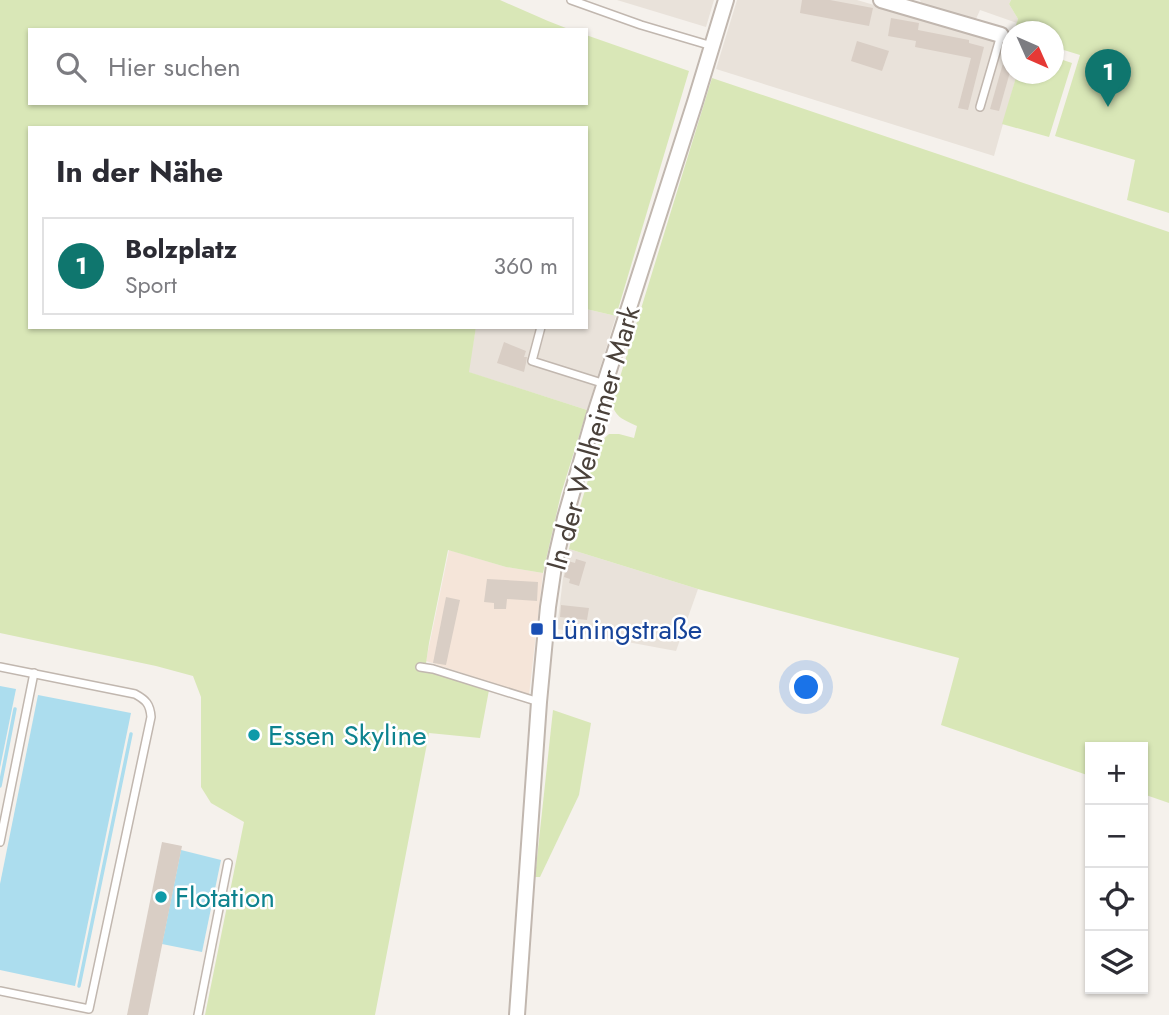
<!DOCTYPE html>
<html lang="de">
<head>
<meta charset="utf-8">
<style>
  :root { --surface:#fff; --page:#f7f7f7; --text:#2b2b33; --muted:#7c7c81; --line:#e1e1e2; --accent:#0f766e }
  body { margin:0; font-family:Jost,sans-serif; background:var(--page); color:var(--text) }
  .controls { position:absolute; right:21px; bottom:21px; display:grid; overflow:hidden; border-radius:0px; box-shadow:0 2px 5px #0004 }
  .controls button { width:63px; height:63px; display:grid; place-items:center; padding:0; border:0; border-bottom:2px solid var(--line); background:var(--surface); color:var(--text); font:35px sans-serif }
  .compass { position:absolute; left:1001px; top:21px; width:63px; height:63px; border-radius:50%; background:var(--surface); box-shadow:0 2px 5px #0004; rotate:135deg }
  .you { position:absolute; left:807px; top:688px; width:24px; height:24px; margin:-18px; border:5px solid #fff; border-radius:50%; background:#1a73e8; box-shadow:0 0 0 10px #1a73e833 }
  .badge { display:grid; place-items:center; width:46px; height:46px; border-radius:50%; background:var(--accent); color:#fff; font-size:23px; font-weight:700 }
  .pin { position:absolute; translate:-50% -58px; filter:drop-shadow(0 2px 4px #0008) }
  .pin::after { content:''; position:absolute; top:37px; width:24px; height:21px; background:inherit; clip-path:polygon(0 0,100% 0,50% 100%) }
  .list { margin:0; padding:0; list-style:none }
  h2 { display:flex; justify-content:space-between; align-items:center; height:91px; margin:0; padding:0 28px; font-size:30px }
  h2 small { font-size:23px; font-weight:400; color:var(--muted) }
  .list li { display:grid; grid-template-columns:46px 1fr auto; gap:21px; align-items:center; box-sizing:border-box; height:98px; margin:0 14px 14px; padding:0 14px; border:2px solid var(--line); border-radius:0px }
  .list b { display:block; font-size:26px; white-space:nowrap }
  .list p { margin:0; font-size:23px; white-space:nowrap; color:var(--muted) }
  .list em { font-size:23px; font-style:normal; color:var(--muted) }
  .icon { flex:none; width:38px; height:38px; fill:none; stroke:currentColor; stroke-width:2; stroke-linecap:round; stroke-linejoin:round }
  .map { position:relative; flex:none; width:1169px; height:1015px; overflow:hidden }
  .search { position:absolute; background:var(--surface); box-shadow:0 2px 5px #0004; left:28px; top:28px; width:560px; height:77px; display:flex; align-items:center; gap:18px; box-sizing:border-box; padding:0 24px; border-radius:0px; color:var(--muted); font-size:26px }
  .panel { position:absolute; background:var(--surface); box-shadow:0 2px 5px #0004; left:28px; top:126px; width:560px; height:203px; border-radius:0px }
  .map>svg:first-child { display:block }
  .residential { fill:#e9e2da }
  .commercial { fill:#f5e5d9 }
  .green { fill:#d9e7b7 }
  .water { fill:#acddee }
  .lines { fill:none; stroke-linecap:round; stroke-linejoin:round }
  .stream { stroke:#acddee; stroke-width:3.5 }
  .building { fill:#d9cec5 }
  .service-casing { stroke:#c1b7af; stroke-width:10 }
  .minor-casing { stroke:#c1b7af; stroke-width:18 }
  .service { stroke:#fff; stroke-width:7 }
  .minor { stroke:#fff; stroke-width:14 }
  .transit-dot { fill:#1a4fb4; stroke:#fff; stroke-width:2.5 }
  .culture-dot { fill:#0f9aa8; stroke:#fff; stroke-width:2.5 }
  .labels { text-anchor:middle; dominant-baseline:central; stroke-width:5; stroke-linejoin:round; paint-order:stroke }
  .street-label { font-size:28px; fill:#4a413a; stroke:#fff }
  .transit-label { font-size:28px; fill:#164399; stroke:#fff; text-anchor:start }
  .culture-label { font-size:28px; fill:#0d838f; stroke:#fff; text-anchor:start }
</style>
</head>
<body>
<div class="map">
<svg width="1169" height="1015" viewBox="0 0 1169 1015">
  <rect width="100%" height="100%" fill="#f5f1ec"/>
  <!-- residential -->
  <g class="residential">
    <path d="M 617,0 L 714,0 L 706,27 Z"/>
    <path d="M 737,0 L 857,0 L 1007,44 L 1008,43 L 1011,44 L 1012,74 L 1017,74 L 994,156 L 716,69 Z"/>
    <path d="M 920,0 L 1011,0 L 1009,4 L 1018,19 L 1017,23 L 980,10 L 976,19 L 973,20 L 925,6 L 921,3 Z"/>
    <path d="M 586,309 L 616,316 L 587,410 L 468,372 L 476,327 L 586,327 Z"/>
    <path d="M 569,549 L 698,589 L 676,651 L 557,629 L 563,578 Z"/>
  </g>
  <!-- commercial -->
  <path class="commercial" d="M 449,550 L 506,567 L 543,573 L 529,695 L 426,661 Z"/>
  <!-- green -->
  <g class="green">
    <path d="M 0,0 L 500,0 L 548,21 L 571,30 L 30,30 L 30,103 L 586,103 L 586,35 L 689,71 L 616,316 L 586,309 L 586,128 L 30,128 L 30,327 L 476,327 L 469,372 L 587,410 L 561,494 L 543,573 L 506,567 L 448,550 L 429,643 L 425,670 L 489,690 L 480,738 L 429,733 L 375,1015 L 205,1015 L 244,822 L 211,803 L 201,787 L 201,697 L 193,676 L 156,666 L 0,633 Z"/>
    <path d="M 1011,0 L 1169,0 L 1169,213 L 1127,200 L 1135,160 L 1055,136 L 1080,55 L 1054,47 L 1054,32 L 1014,31 L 1018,19 L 1009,4 Z"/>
    <path d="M 1054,57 L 1072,63 L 1049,137 L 1002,124 L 1017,74 L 1054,74 Z"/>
    <path d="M 712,78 L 1169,232 L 1169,803 L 1143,794 L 1143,747 L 1090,747 L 1090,776 L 941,725 L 959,658 L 698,589 L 569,549 L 575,524 L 599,443 L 609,434 L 619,434 L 634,438 L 637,426 C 625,420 615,418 612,403 Z"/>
    <path d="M 553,710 L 591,723 L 579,795 L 540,877 L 535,877 Z"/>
  </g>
  <!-- water -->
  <g class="water">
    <path d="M 0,686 L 16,689 L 0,768 Z"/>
    <path d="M 38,695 L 131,713 L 75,986 L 0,970 L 0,884 Z"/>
    <path d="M 181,850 L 221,860 L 202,952 L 162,944 Z"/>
  </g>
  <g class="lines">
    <!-- stream -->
    <g class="stream">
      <path d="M 0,786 L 15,709"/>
      <path d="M 79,986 L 131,734"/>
    </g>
  </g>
  <!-- building -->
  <g class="building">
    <path d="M 802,0 L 830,0 L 873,8 L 869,26 L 800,13 Z"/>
    <path d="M 891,18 L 919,23 L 918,30 L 969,40 L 969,43 L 984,47 L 968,110 L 958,108 L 971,58 L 915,47 L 916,41 L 888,36 Z"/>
    <path d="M 857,41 L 889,51 L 882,71 L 851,61 Z"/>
    <path d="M 1009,42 L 1012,42 L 1012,65 L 999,111 L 990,109 Z"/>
    <path d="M 504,342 L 526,351 L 524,357 L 527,357 L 526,363 L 524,372 L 497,363 Z"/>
    <path d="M 576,559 L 586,562 L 579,586 L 569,583 L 570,579 L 564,577 L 568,561 L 575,563 Z"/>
    <path d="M 487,579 L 538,582 L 537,601 L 507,599 L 506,609 L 494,609 L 494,603 L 484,602 Z"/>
    <path d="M 446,597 L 460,600 L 446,665 L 433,663 Z"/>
    <path d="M 561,605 L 589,608 L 587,620 L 560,617 Z"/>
    <path d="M 162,842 L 182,846 L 148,1015 L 127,1015 Z"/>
  </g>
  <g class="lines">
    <!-- service casing -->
    <g class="service-casing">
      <g id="service">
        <path d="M 571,0 L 641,25 L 712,46"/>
        <path d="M 980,107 L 1001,35"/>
        <path d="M 541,327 L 532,361 L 605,384"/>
        <path d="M 0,667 L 135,694 C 146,700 150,704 151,717 L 89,1009 L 0,991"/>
        <path d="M 420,667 L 433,669 L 539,702"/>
        <path d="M 0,842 L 34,673"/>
        <path d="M 198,1015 L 228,863"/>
      </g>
    </g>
    <!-- minor casing -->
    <g class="minor-casing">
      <g id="minor">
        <path d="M 881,0 L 1001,35"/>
        <path d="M 517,1015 L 539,702 L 548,607 L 554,566 L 565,518 L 593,420 L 695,102 L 726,0"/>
      </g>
    </g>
    <!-- service -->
    <use href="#service" class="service"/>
    <!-- minor -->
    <use href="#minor" class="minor"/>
  </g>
  <!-- markers -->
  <rect class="transit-dot" x="530" y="622" width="14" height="14" rx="3.5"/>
  <g class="culture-dot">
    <circle cx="254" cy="735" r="7"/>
    <circle cx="161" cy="897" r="7"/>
  </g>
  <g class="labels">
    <!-- street labels -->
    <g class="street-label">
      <text transform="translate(593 438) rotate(-74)">In der Welheimer Mark</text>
    </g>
    <!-- transit labels -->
    <g class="transit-label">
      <text x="551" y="629">Lüningstraße</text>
    </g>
    <!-- culture labels -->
    <g class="culture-label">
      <text x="268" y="735">Essen Skyline</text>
      <text x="175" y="897">Flotation</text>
    </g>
  </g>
</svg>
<div class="controls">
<button>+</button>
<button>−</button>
<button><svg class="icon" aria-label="locate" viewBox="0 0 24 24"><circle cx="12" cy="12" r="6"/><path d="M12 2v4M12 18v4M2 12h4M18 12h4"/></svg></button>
<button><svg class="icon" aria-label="layers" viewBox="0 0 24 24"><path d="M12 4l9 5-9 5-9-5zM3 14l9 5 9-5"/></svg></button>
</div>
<svg class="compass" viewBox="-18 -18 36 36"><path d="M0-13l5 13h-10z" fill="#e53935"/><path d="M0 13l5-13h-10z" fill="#7c7c81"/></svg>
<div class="you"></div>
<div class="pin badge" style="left:1108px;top:107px">1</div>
<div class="search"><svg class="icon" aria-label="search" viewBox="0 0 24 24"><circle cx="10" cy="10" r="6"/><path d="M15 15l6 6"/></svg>Hier suchen</div>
<section class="panel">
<h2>In der Nähe<small></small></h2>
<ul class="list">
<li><span class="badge">1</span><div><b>Bolzplatz</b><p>Sport</p></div><em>360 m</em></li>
</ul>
</section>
</div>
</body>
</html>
